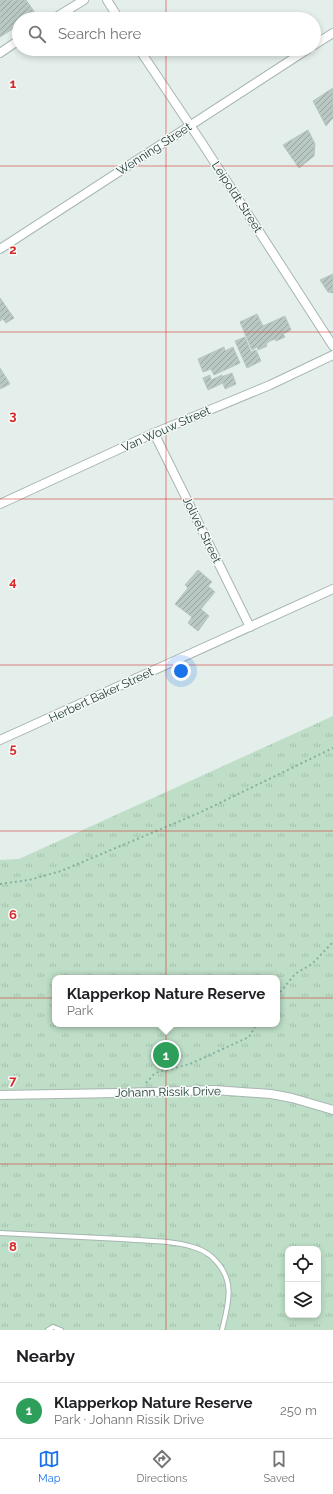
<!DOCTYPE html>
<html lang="en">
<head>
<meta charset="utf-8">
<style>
  :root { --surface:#fff; --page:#f2f2f2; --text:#202124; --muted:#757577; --line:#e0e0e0; --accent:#1a73e8 }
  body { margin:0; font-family:Raleway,sans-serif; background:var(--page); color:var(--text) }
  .controls { position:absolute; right:12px; bottom:12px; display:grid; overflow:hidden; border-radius:8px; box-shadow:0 2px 6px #0003 }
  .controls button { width:36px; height:36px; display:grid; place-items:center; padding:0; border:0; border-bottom:1px solid var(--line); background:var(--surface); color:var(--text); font:20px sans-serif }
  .you { position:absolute; left:181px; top:671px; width:14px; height:14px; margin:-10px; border:3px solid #fff; border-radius:50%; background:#1a73e8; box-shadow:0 0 0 6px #1a73e833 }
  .badge { display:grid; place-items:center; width:26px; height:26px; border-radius:50%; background:var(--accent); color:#fff; font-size:13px; font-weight:700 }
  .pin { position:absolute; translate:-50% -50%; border:2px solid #fff; box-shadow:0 1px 4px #0006 }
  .popup { position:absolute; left:52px; top:975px; width:228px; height:52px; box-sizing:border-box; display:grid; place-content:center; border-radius:8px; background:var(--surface); filter:drop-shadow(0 1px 3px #0005); font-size:13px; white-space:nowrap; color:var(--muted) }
  .popup b { font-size:15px; color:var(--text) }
  .popup::after { content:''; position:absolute; left:50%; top:100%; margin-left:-8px; border:8px solid transparent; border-top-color:var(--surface) }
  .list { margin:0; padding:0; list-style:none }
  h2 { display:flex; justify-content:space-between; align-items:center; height:52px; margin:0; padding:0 16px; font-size:17px }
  h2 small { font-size:13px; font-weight:400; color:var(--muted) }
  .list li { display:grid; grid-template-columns:26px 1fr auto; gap:12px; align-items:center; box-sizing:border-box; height:56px; padding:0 16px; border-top:1px solid var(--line) }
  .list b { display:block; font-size:15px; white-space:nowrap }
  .list p { margin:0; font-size:13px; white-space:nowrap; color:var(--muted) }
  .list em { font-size:13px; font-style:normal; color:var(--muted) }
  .icon { flex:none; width:22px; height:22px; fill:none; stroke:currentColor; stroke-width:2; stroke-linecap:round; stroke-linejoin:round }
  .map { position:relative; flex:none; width:333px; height:1330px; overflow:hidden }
  .search { position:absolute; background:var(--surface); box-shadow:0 2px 6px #0003; left:12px; right:12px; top:12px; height:44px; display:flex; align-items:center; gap:10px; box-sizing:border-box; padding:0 14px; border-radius:22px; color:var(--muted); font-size:15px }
  .sheet { height:108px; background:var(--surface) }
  nav { display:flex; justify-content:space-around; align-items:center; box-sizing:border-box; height:56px; border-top:1px solid var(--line); background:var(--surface); font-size:11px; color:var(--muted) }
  nav a { display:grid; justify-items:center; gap:2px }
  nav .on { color:var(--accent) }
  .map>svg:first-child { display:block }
  .park { fill:url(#park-tufts); fill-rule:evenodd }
  .building { fill:url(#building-hatch); stroke:#b7c7c1 }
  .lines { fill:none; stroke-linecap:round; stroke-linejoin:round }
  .lane-casing { stroke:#a7b6b1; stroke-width:6 }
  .street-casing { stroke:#a7b6b1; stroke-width:10 }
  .path { stroke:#85b1a4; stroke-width:2; stroke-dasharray:2 3; stroke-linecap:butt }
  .lane { stroke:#fff; stroke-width:4 }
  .street { stroke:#fff; stroke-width:8 }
  .grid { fill:none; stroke:#d62828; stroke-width:1; stroke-opacity:0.55 }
  .labels { text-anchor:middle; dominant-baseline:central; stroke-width:3; stroke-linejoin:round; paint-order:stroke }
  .street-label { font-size:12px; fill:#243f39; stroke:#f5faf8 }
  .grid-label { font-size:13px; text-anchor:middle; font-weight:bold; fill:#d62828; stroke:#f5faf8; stroke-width:3; stroke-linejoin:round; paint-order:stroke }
</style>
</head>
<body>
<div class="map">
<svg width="333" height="1330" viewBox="0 0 333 1330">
  <defs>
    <pattern id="park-tufts" width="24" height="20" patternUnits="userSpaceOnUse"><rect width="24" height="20" fill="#bedec7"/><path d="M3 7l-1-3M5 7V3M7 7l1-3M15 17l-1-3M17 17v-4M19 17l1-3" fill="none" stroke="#a3c0ac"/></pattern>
    <pattern id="building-hatch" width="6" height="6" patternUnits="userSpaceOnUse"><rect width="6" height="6" fill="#b9c8c3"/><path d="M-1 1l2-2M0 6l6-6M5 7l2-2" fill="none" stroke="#96a49f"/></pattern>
  </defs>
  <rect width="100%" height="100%" fill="#e4eeea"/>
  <!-- park -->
  <path class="park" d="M 333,716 L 333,1330 L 0,1330 L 0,860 L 19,859 ZM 55,978 L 277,978 L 277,1024 L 55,1024 ZM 288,1249 L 318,1249 L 318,1315 L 288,1315 Z"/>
  <!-- building -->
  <g class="building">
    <path d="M 0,0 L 26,0 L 36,14 L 29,19 L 19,19 L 19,25 L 0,37 Z"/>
    <path d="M 333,88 L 333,118 L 326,126 L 313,101 Z"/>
    <path d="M 308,130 L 315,144 L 314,156 L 299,168 L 283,145 Z"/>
    <path d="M 333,274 L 333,293 L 328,292 L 320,280 Z"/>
    <path d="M 0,298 L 14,318 L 6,323 L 3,319 L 0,321 Z"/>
    <path d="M 257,314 L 263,326 L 285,316 L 291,330 L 283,334 L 285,337 L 276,341 L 275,339 L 270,341 L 266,344 L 267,346 L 258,350 L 257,347 L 252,350 L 240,322 Z"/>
    <path d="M 245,337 L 251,352 L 256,350 L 261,361 L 247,368 L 235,341 Z"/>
    <path d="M 224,347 L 225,351 L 233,347 L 240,363 L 214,375 L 211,369 L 203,372 L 198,359 Z"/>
    <path d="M 0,368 L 10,384 L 0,389 Z"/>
    <path d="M 232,373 L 236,384 L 225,389 L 221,377 Z"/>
    <path d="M 210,375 L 211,380 L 222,375 L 223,383 L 208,390 L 203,378 Z"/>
    <path d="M 198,570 L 212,582 L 208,586 L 215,592 L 201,609 L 209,616 L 198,631 L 188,623 L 192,617 L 175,604 L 188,588 L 185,585 Z"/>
  </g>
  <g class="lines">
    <!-- lane casing -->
    <g class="lane-casing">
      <g id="lane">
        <path d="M 0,1233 C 40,1235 81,1237 121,1239 C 145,1241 170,1240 193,1247 C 200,1249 206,1252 212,1257 C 236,1279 229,1302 222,1330"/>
        <path d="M 48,1330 L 53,1327 L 61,1330"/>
      </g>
    </g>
    <!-- street casing -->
    <g class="street-casing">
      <g id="street">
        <path d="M 107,0 L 119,19"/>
        <path d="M 53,19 L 84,0"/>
        <path d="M 314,45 L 333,33"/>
        <path d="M 139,49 L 202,143 L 333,346"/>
        <path d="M 0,53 L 19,40"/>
        <path d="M 0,249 L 308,49"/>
        <path d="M 154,433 L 250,627"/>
        <path d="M 0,504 L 154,433 L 270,385 L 333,355"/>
        <path d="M 0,740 L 333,589"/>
        <path d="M 0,1095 L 119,1093 L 214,1090 L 271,1094 L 292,1098 L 333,1110"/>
      </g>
    </g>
    <!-- path -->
    <g class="path">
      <path d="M 0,884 L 29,880 L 61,871 L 199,813 L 333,748"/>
      <path d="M 277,996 L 295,974 L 312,964 L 333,942"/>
      <path d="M 146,1083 L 155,1073 L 190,1064 L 249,1037 L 257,1024"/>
    </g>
    <!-- lane -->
    <use href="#lane" class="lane"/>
    <!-- street -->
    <use href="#street" class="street"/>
  </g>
  <!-- grid -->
  <path class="grid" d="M 166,0 L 166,19M 166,49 L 166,1330M 0,166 L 333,166M 0,332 L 333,332M 0,499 L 333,499M 0,665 L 333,665M 0,831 L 333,831M 0,998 L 333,998M 0,1164 L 333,1164"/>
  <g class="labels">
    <!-- street labels -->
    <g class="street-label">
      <text transform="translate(154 149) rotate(-33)">Wenning Street</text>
      <text transform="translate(237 197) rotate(57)">Leipoldt Street</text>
      <text transform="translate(166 429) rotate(-24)">Van Wouw Street</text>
      <text transform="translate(202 530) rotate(64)">Jolivet Street</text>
      <text transform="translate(101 695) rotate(-25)">Herbert Baker Street</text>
      <text transform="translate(168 1092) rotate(-1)">Johann Rissik Drive</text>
    </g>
  </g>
  <g class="grid-label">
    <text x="13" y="88">1</text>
    <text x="13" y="254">2</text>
    <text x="13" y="420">3</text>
    <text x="13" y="586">4</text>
    <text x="13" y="753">5</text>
    <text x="13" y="919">6</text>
    <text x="13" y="1085">7</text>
    <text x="13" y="1251">8</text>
  </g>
</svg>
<div class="controls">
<button><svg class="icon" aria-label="locate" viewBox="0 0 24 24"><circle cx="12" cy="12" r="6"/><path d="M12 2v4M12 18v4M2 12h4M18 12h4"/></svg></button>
<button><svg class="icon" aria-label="layers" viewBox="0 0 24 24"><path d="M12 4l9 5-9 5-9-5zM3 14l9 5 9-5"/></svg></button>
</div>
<div class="you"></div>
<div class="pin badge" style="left:166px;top:1055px;background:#2e9e5b">1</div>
<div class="popup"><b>Klapperkop Nature Reserve</b>Park</div>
<div class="search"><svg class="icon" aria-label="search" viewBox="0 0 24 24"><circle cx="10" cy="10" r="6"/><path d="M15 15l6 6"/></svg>Search here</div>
</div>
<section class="sheet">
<h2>Nearby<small></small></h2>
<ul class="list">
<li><span class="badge" style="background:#2e9e5b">1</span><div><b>Klapperkop Nature Reserve</b><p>Park · Johann Rissik Drive</p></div><em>250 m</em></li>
</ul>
</section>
<nav>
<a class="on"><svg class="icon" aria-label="map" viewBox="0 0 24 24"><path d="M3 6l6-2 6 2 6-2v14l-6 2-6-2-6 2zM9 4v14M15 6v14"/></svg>Map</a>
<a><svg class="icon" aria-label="directions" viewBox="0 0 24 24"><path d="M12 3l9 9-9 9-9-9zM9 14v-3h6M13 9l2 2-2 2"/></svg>Directions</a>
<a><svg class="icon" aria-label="saved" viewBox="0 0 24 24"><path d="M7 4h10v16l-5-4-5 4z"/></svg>Saved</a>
</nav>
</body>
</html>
